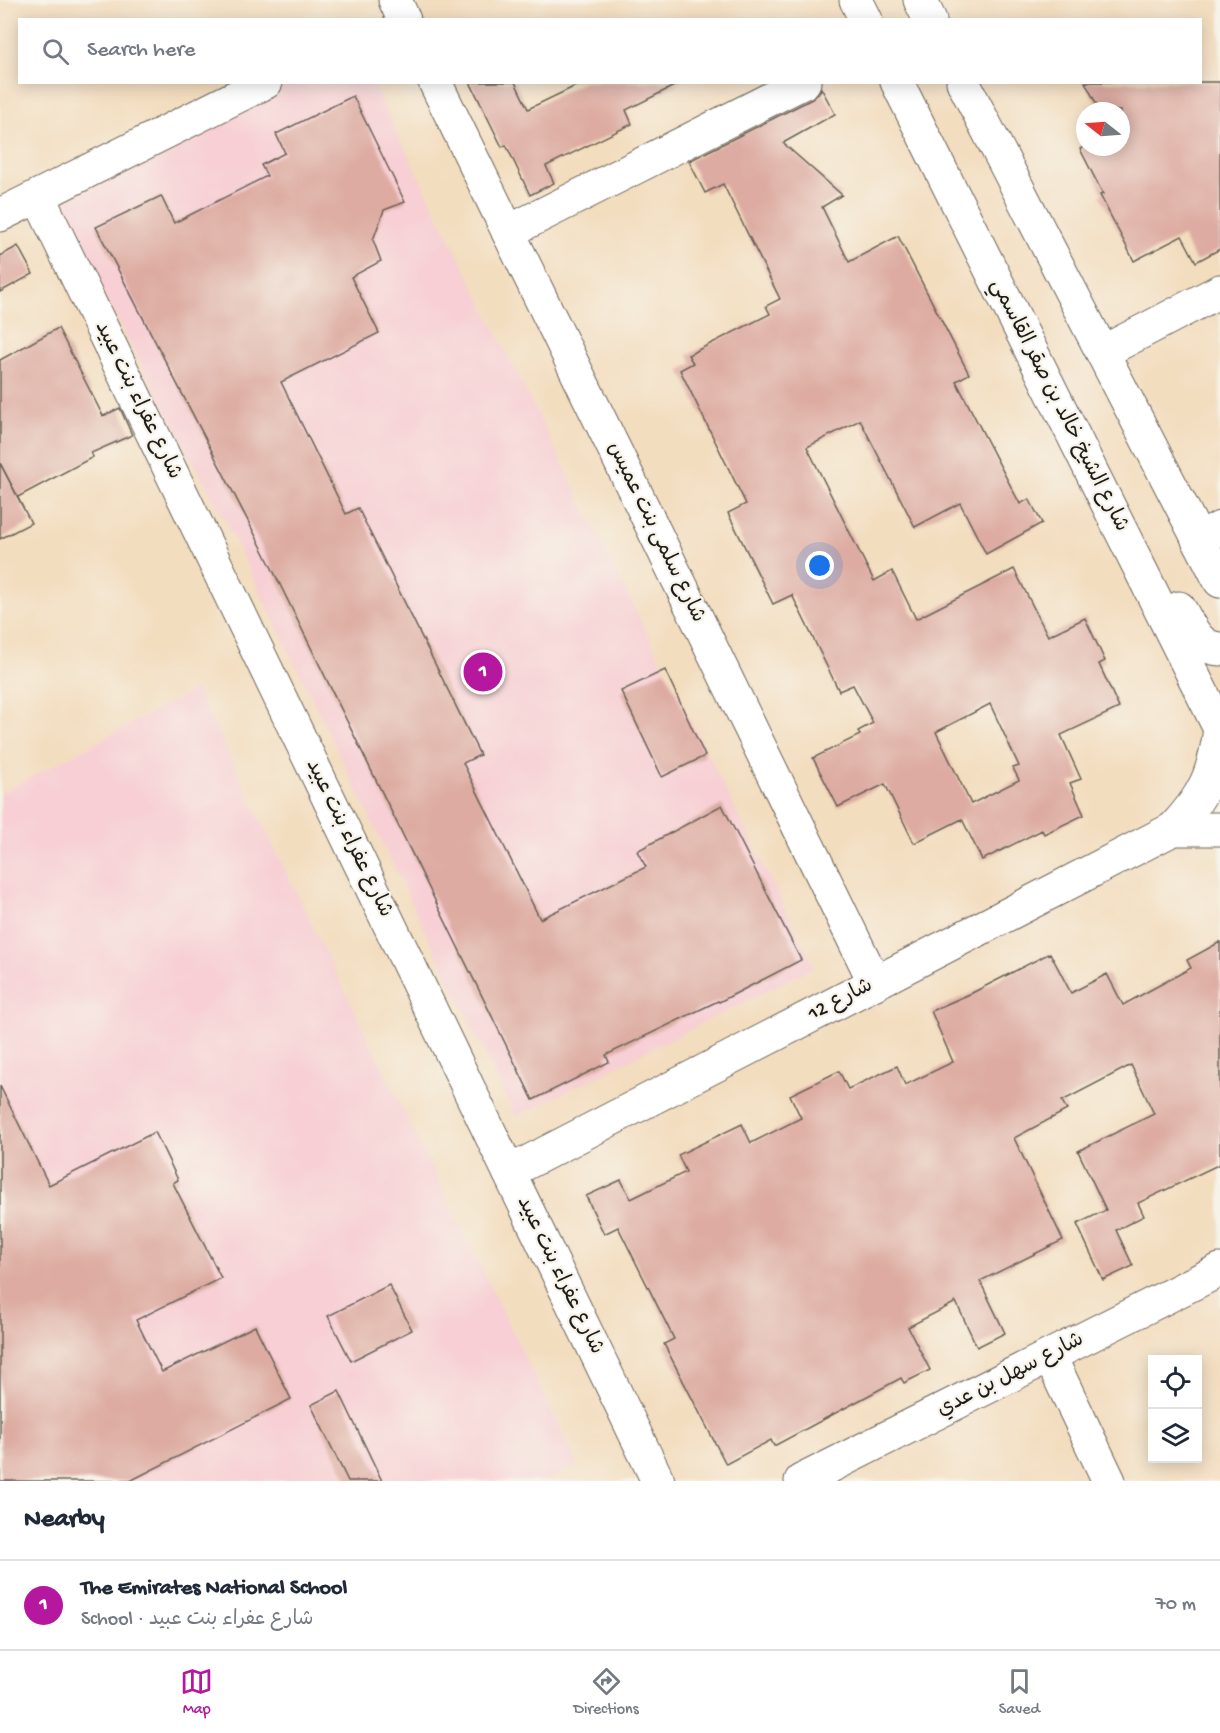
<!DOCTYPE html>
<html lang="en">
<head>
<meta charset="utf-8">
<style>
  :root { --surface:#fff; --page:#f2f2f3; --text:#1f2937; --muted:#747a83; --line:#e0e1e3; --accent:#b5179e }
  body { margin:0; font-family:"Gochi Hand","Playpen Sans Arabic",sans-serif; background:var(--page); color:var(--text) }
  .controls { position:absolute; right:18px; bottom:18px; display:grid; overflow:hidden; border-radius:0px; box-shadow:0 3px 15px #0003 }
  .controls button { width:54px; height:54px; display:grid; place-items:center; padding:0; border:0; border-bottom:2px solid var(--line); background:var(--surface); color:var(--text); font:30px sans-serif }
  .compass { position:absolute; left:1076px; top:102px; width:54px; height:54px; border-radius:50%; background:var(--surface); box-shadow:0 3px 15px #0003; rotate:287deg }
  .you { position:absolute; left:820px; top:566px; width:21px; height:21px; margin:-15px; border:4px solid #fff; border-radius:50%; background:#1a73e8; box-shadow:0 0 0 9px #1a73e833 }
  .badge { display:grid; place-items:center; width:39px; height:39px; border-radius:50%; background:var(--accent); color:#fff; font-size:20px; font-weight:700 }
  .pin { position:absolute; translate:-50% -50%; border:3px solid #fff; box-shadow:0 2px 6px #0006 }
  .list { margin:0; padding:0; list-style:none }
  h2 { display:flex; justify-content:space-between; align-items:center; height:78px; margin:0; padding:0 24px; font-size:26px }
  h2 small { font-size:20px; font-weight:400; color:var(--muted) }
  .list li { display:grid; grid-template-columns:39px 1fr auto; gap:18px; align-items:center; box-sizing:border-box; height:90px; padding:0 24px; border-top:2px solid var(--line) }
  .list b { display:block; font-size:22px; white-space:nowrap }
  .list p { margin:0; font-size:20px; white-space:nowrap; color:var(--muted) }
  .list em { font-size:20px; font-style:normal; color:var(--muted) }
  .icon { flex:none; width:33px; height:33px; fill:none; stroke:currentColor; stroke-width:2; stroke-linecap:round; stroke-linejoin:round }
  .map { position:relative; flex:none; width:1220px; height:1481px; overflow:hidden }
  .search { position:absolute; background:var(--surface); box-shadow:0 3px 15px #0003; left:18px; right:18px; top:18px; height:66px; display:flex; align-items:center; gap:15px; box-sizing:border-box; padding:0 21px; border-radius:0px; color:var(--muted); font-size:22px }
  .sheet { height:168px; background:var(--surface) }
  nav { display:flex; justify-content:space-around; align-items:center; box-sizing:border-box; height:84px; border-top:2px solid var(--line); background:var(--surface); font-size:16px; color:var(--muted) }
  nav a { display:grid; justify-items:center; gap:3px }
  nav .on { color:var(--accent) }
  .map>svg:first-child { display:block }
  .built { fill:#f7cfd4 }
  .building { fill:#ddaba1; fill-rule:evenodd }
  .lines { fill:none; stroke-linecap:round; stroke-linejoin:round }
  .minor-casing { stroke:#676055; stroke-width:35 }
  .secondary-casing { stroke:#676055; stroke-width:35 }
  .minor { stroke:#fff; stroke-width:33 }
  .secondary { stroke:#fff; stroke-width:33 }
  .labels { text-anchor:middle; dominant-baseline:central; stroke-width:4.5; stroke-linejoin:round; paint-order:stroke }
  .street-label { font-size:21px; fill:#1c1c1c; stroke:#f7f3e8 }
</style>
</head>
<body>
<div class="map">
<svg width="1220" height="1481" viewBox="0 0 1220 1481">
  <rect width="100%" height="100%" fill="#f7f3e8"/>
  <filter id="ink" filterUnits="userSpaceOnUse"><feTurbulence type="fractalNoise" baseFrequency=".0167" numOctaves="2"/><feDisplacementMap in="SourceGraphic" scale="12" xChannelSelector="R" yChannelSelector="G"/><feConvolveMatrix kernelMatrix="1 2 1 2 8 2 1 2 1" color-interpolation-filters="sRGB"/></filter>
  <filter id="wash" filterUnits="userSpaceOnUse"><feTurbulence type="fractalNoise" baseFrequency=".008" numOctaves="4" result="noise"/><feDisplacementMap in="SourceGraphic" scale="24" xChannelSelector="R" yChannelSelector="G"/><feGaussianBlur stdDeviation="1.35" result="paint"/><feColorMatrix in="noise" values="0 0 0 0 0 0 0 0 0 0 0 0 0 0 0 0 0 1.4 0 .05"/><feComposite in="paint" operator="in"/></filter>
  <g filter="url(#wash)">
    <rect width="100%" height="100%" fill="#f3ddbf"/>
    <!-- built -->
    <g class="built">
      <path d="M 287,83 L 372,83 L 814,967 L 516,1117 L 225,520 L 55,205 Z"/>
      <path d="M 196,689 L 578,1465 L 544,1481 L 0,1481 L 0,794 Z"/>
    </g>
    <g id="blocks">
      <!-- building -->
      <g class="building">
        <path d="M 470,82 L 515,82 L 528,109 L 584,82 L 682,82 L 626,110 L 632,124 L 546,166 L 554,183 L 530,195 L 506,145 L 502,147 Z"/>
        <path d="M 1085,82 L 1220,82 L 1220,249 L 1196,262 L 1182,236 L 1134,261 L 1100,195 L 1103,194 L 1080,149 L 1085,146 L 1121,147 L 1121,111 L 1100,111 Z"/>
        <path d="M 821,88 L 835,114 L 783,143 L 842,195 L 822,207 L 849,262 L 898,236 L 969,374 L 956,381 L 1020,504 L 1029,499 L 1042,523 L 986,554 L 960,503 L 915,527 L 860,420 L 807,447 L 874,581 L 892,571 L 916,619 L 1014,569 L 1048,636 L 1085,618 L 1105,661 L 1099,664 L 1119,708 L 1061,735 L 1081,779 L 1070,783 L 1084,815 L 1044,834 L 1042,830 L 982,860 L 962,819 L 914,843 L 885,784 L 838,807 L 813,758 L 860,735 L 858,731 L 873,723 L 853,685 L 839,691 L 792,595 L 773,604 L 728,513 L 746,504 L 680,370 L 693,363 L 688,355 L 770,314 L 766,306 L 780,299 L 723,184 L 705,193 L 689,161 L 812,99 L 819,93 ZM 990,704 L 1019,766 L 1013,768 L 1019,780 L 971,804 L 936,732 Z"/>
        <path d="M 353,96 L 405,202 L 384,210 L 373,240 L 381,261 L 351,277 L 379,333 L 281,382 L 346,514 L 358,508 L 480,755 L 463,763 L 540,919 L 646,867 L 637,851 L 722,805 L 801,960 L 719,1002 L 718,1001 L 606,1055 L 609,1062 L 533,1100 L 265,554 L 96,227 L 161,196 L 174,223 L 267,176 L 261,165 L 285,153 L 276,134 Z"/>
        <path d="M 18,246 L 33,274 L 0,292 L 0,256 Z"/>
        <path d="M 58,328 L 103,416 L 120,408 L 132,435 L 91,453 L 93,457 L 18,497 L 0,463 L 0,360 Z"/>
        <path d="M 0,463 L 31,523 L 0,539 Z"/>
        <path d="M 665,670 L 705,756 L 662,777 L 621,691 Z"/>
        <path d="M 1220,942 L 1220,1164 L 1138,1203 L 1144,1216 L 1116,1230 L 1133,1266 L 1103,1280 L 1077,1224 L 1106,1210 L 1078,1151 L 1154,1114 L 1131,1065 L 1062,1101 L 1067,1110 L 1014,1138 L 1063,1240 L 980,1281 L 1005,1333 L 977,1347 L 956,1302 L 908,1327 L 930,1370 L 904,1383 L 901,1378 L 774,1446 L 771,1440 L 726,1464 L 664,1344 L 674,1339 L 618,1227 L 604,1234 L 586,1196 L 621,1180 L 631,1199 L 686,1172 L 678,1155 L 742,1124 L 751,1143 L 801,1118 L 790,1095 L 839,1071 L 848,1089 L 897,1066 L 905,1085 L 953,1062 L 931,1011 L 972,993 L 1050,953 L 1071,993 L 1107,974 L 1123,1005 L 1191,968 L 1187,960 Z"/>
        <path d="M 0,1086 L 49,1185 L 155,1132 L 178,1180 L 173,1183 L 221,1278 L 136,1320 L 162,1372 L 255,1326 L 291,1399 L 130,1481 L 0,1481 Z"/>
        <path d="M 389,1285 L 412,1330 L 351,1361 L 328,1316 Z"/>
        <path d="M 339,1391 L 382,1481 L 348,1481 L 311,1405 Z"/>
      </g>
    </g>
  </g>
  <g filter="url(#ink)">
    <use href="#blocks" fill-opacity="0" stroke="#676055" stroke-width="1.5"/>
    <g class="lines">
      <!-- minor casing -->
      <g class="minor-casing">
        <g id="minor">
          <path d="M 395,0 L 404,20"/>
          <path d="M 435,82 L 875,983"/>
          <path d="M 38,196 L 658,1481"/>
          <path d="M 0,215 L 266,82"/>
          <path d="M 508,232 L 804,82"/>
          <path d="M 1103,352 L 1220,291"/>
          <path d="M 1198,540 L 1220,528"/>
          <path d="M 1173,829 L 1220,829"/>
          <path d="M 509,1172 L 1173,829 C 1204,796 1214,775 1220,729"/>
          <path d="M 1050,1357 L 1109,1481"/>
          <path d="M 801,1481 L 1220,1270"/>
        </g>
      </g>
      <!-- secondary casing -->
      <g class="secondary-casing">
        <g id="secondary">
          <path d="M 856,0 L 866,20"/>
          <path d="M 920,0 L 930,20"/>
          <path d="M 897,82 L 1220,729"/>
          <path d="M 963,82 L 1220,581"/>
          <path d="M 1179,608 C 1190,625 1197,648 1220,649"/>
        </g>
      </g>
      <!-- minor -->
      <use href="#minor" class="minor"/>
      <!-- secondary -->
      <use href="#secondary" class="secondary"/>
    </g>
  </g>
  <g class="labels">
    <!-- street labels -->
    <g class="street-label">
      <text transform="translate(137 401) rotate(64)">شارع عفراء بنت عبيد</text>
      <text transform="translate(1058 406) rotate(63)">شارع الشيخ خالد بن صقر القاسمي</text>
      <text transform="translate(655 533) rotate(64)">شارع سلمى بنت عميس</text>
      <text transform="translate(348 839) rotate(64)">شارع عفراء بنت عبيد</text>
      <text transform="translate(841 1001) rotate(-27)">شارع 12</text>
      <text transform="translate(559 1276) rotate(64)">شارع عفراء بنت عبيد</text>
      <text transform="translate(1011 1376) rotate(-27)">شارع سهل بن عدي</text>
    </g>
  </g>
</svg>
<div class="controls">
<button><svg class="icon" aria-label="locate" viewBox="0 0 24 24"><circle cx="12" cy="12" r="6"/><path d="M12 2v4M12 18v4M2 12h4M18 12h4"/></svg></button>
<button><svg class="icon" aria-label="layers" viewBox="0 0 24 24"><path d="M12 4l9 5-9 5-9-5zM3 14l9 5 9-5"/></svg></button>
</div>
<svg class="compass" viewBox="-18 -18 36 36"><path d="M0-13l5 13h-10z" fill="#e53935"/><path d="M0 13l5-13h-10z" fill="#747a83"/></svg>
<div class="you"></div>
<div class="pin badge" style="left:483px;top:672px">1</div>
<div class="search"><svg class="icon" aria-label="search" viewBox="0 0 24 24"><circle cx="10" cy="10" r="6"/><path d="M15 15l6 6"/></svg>Search here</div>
</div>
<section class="sheet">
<h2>Nearby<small></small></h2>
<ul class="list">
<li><span class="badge">1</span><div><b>The Emirates National School</b><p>School · شارع عفراء بنت عبيد</p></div><em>70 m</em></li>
</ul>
</section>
<nav>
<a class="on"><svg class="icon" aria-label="map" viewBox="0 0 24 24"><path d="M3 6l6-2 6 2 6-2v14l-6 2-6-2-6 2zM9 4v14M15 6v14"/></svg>Map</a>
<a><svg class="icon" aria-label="directions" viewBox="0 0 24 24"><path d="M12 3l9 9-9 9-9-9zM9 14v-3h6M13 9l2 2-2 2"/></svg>Directions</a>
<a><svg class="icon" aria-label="saved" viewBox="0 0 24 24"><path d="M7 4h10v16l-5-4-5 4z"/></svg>Saved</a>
</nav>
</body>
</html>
